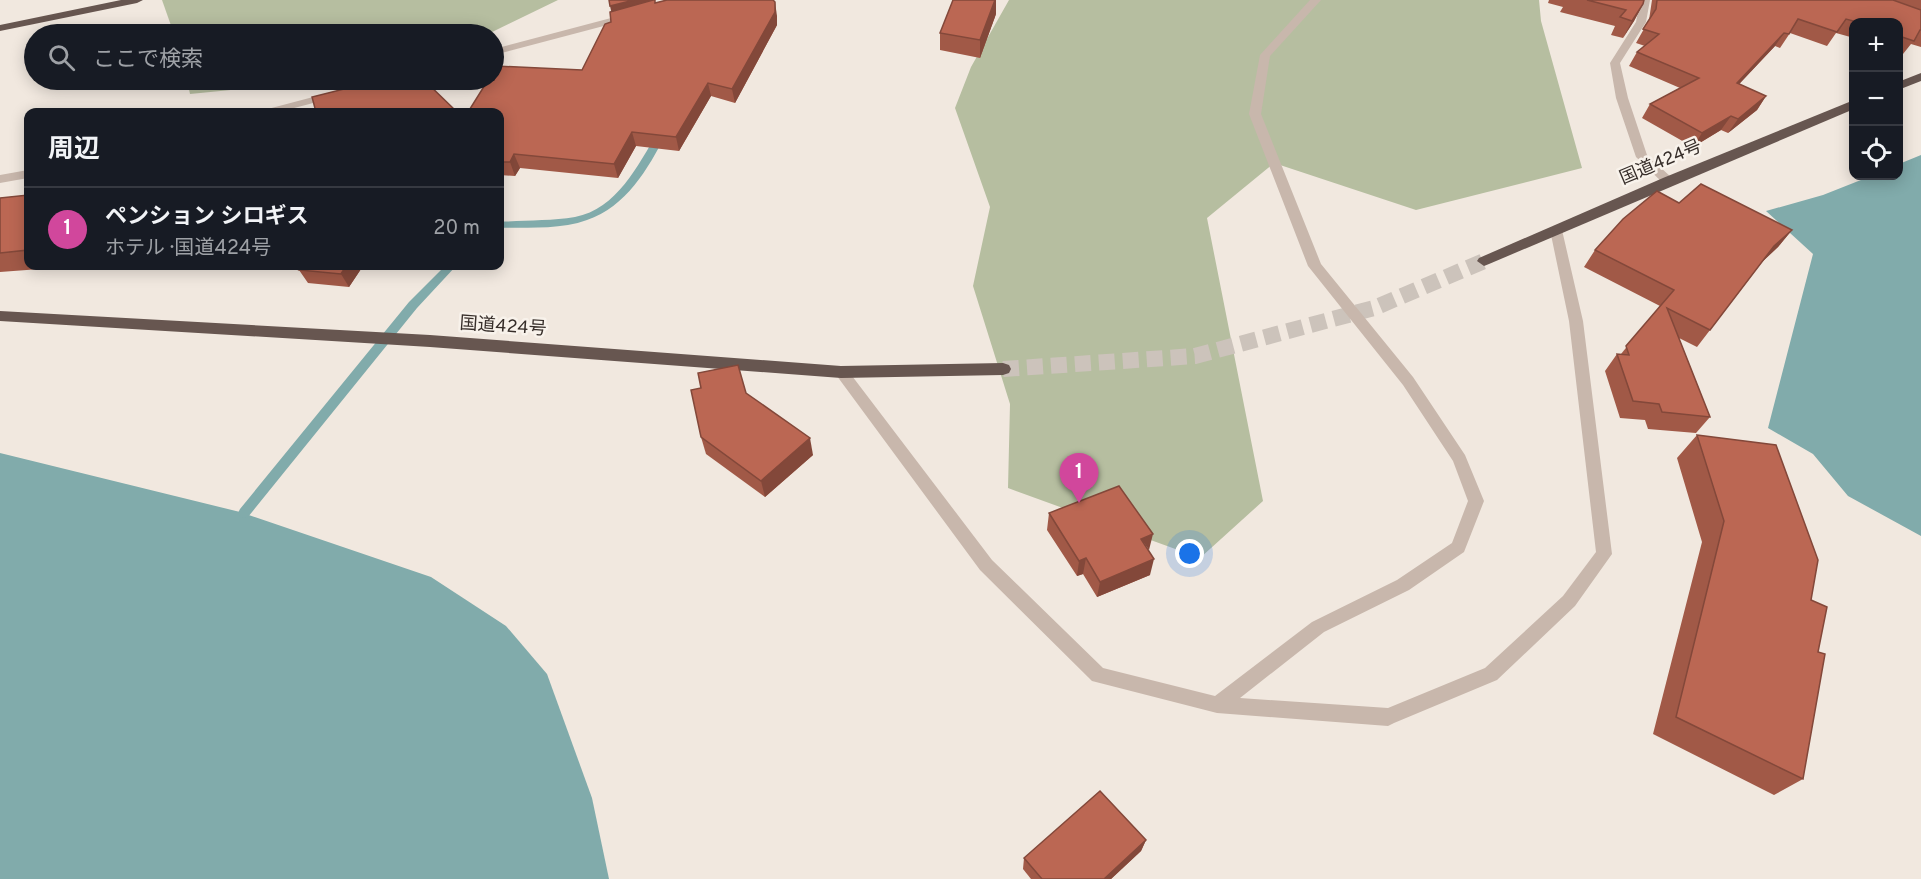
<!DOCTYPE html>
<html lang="ja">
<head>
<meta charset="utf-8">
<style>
  :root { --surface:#171b24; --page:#20242c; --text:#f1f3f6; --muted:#9ea1a6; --line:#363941; --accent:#94abad }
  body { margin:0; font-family:Overpass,"Noto Sans JP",sans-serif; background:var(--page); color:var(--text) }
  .controls { position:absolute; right:18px; top:18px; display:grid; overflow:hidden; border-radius:12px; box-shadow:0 3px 15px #0003 }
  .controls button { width:54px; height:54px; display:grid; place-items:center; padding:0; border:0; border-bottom:2px solid var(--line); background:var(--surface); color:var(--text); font:30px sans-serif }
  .you { position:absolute; left:1190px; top:554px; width:21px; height:21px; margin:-15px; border:4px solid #fff; border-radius:50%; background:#1a73e8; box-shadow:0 0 0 9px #1a73e833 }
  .badge { display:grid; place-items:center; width:39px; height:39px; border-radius:50%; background:var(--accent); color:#fff; font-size:20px; font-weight:700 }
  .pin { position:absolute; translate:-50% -50px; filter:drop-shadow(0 2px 3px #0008) }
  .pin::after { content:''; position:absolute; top:32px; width:21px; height:18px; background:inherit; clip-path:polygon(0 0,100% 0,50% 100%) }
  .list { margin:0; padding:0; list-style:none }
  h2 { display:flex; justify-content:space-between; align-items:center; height:78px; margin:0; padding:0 24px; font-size:26px }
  h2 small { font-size:20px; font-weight:400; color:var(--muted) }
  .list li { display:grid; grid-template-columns:39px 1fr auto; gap:18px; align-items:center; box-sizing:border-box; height:84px; padding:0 24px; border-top:2px solid var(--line) }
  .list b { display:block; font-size:22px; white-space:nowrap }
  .list p { margin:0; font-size:20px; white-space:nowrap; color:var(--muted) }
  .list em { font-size:20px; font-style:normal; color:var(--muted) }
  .icon { flex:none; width:33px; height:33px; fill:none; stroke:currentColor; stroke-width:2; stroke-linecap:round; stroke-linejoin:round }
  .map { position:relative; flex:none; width:1921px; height:879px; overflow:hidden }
  .search { position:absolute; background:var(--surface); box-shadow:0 3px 15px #0003; left:24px; top:24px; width:480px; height:66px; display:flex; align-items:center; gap:15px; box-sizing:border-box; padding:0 21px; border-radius:33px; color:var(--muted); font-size:22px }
  .panel { position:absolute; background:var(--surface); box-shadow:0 3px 15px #0003; left:24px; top:108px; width:480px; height:162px; border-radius:12px }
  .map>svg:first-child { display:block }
  .green { fill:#b6bea0 }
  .water { fill:#81abab }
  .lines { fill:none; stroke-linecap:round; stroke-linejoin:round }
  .stream { fill:#81abab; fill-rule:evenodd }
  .trunk-tunnel { stroke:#ccc3bb; stroke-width:16; stroke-dasharray:16 8; stroke-linecap:butt }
  .minor { fill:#c8b7ac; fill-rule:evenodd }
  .trunk { fill:#675650; fill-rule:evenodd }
  .wall { fill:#a15947 }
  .shaded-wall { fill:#83483a }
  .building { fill:#bb6753; stroke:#83483a; stroke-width:1.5 }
  .labels { text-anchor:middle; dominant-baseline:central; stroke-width:5; stroke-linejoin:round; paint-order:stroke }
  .street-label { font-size:18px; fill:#372e2a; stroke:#f8f2eb }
</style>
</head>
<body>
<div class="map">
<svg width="1921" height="879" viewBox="0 0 1921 879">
  <rect width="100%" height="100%" fill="#f1e8df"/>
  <!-- green -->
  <g class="green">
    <path d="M 162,0 L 558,0 L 488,34 L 174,34 Z"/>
    <path d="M 1009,0 L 1539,0 L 1541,21 L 1582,168 L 1416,210 L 1274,163 L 1207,218 L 1263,501 L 1200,558 L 1008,488 L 1010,404 L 973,286 L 990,207 L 955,108 L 971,67 Z"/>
    <path d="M 187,80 L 333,80 L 190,94 Z"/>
  </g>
  <!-- water -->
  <g class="water">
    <path d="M 1921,155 L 1921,536 L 1848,496 L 1813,454 L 1768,428 L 1813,254 L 1766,211 L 1823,195 L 1871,176 L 1898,176 L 1899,164 Z"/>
    <path d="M 0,453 L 240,512 L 431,577 L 506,626 L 547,674 L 592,798 L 609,879 L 0,879 Z"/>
  </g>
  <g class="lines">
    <!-- stream -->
    <g class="stream">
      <path d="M 661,131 L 666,134 C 648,169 626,207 587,220 C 560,230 527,227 500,228 L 500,222 C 525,220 551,221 575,217 C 617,209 638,165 658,132 Z"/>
      <path d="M 445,266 L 456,266 L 417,308 L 248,517 L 244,518 L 240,517 L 238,513 L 240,509 L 409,302 Z"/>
    </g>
    <!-- trunk-tunnel -->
    <path class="trunk-tunnel" d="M 1003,369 L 1195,356 L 1374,308 L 1484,261"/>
    <!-- minor -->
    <g class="minor">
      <path d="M 1310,0 L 1321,0 L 1270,56 L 1261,114 L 1321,264 L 1413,377 L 1465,455 L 1484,501 L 1464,552 L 1409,590 L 1324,632 L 1240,698 L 1388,708 L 1485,668 L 1563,596 L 1596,552 L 1569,321 L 1550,230 L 1556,226 L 1562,230 L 1583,321 L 1612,554 L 1575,606 L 1497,680 L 1394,723 L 1388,726 L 1217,713 L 1092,681 L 980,570 L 834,372 L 836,368 L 846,368 L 992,560 L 1103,668 L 1215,696 L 1312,622 L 1397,580 L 1452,543 L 1468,501 L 1453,461 L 1403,385 L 1308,266 L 1249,114 L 1260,55 Z"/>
      <path d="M 1640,0 L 1650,0 L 1646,22 L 1620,63 L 1628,98 L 1647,155 L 1672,178 L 1672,184 L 1664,184 L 1636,157 L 1616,98 L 1610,63 L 1636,22 Z"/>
      <path d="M 630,13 L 635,16 L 634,18 L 494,55 L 494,49 Z"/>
      <path d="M 332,92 L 338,95 L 336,97 L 279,112 L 262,112 L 264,110 Z"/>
      <path d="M 28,170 L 28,178 L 0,183 L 0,175 Z"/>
    </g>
    <!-- trunk -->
    <g class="trunk">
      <path d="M 121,0 L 143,0 L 137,3 L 0,31 L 0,25 Z"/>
      <path d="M 1921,73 L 1921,81 L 1898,90 L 1898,82 Z"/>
      <path d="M 1854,100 L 1854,109 L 1489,264 L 1484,266 L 1477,261 L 1479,258 L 1663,178 Z"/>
      <path d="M 0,311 L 430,335 L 841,366 L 1003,363 L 1009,365 L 1011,369 L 1009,373 L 1003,375 L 841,378 L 430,347 L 0,321 Z"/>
    </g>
  </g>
  <!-- wall -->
  <g class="wall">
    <path d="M 1549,0 L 1644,0 L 1643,4 L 1634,21 L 1623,38 L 1611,35 L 1615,26 L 1560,12 L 1563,7 L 1548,3 Z"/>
    <path d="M 1652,0 L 1921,0 L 1921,47 L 1911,44 L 1903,54 L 1899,53 L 1899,22 L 1854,22 L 1854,38 L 1836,33 L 1827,46 L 1790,33 L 1780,48 L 1775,46 L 1739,84 L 1766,96 L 1757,110 L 1728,133 L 1721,130 L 1693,147 L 1642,118 L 1650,104 L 1680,88 L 1629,66 L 1637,52 L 1645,46 L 1636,43 L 1649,20 Z"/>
    <path d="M 656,3 L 777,16 L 777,25 L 735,103 L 711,96 L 679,151 L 636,146 L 618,178 L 520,168 L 515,176 L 500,175 L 500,112 L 582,70 L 611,22 Z"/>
    <path d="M 996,14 L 980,58 L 940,50 L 940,33 Z"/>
    <path d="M 28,195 L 28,266 L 162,266 L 161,267 L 80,266 L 0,272 L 0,198 Z"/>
    <path d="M 1679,203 L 1792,230 L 1778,247 L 1763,261 L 1697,347 L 1679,338 L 1710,417 L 1696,433 L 1648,429 L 1645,420 L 1620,418 L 1605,371 L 1617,354 L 1621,354 L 1660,306 L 1584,267 L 1595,250 Z"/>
    <path d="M 282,266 L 363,266 L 349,287 L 308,283 L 299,270 L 300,268 L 284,269 Z"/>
    <path d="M 746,393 L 813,455 L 765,497 L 706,454 L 701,437 Z"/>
    <path d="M 1697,435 L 1811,600 L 1818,652 L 1803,779 L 1774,795 L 1653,734 L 1702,542 L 1677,458 Z"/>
    <path d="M 1049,513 L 1149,550 L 1150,575 L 1097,597 L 1083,574 L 1077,576 L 1047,530 Z"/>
    <path d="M 1146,840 L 1141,851 L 1111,879 L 1031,879 L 1023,869 L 1024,858 Z"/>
  </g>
  <!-- shaded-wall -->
  <g class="shaded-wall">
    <path d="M 634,0 L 655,0 L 612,15 L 610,6 Z"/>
    <path d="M 995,0 L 996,0 L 996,14 L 980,58 L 980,40 Z"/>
    <path d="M 775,2 L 777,16 L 777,25 L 735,103 L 732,89 Z"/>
    <path d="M 1643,4 L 1634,21 L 1623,38 L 1632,21 Z"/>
    <path d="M 1784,33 L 1775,46 L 1727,97 L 1737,83 Z"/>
    <path d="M 708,83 L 711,96 L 679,151 L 676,137 Z"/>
    <path d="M 1766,96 L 1757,110 L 1728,133 L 1738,119 Z"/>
    <path d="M 1731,116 L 1721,130 L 1693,147 L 1702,133 Z"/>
    <path d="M 632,132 L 636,146 L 618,178 L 614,164 Z"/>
    <path d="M 514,154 L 520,168 L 515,176 L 510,162 Z"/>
    <path d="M 1792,230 L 1778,247 L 1761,263 L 1774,246 Z"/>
    <path d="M 346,266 L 363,266 L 349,287 L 341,274 Z"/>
    <path d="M 810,438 L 813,455 L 765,497 L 761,481 Z"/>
    <path d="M 1153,534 L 1149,550 L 1141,539 Z"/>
    <path d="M 1086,558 L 1083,574 L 1077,576 L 1079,561 Z"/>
    <path d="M 1154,559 L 1150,575 L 1097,597 L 1100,582 Z"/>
    <path d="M 1146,840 L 1141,851 L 1111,879 L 1104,879 Z"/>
  </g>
  <!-- building -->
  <g class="building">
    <path d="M 609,0 L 634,0 L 610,6 Z"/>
    <path d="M 653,0 L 655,0 L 655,3 L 667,0 L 773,0 L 775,2 L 775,12 L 732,89 L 708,83 L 676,137 L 632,132 L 614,164 L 514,154 L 510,162 L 500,162 L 500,112 L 468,112 L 488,80 L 494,80 L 494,71 L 496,66 L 582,70 L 605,24 L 611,22 L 610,12 Z"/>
    <path d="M 953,0 L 995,0 L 980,40 L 940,33 Z"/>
    <path d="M 1587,0 L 1644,0 L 1643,4 L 1632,21 L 1620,17 L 1626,10 Z"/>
    <path d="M 1657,0 L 1893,0 L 1921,10 L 1921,30 L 1920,30 L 1914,41 L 1899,36 L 1899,22 L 1857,22 L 1846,19 L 1837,32 L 1798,19 L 1789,34 L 1784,33 L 1737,83 L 1766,96 L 1738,119 L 1731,116 L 1702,133 L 1650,104 L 1699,78 L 1637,52 L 1659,34 L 1643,29 L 1656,9 Z"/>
    <path d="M 358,80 L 424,80 L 457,112 L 316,112 L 312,97 L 360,85 Z"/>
    <path d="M 1701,184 L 1792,230 L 1774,246 L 1710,330 L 1667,308 L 1710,417 L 1662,412 L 1659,404 L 1633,401 L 1617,354 L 1629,355 L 1626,346 L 1674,290 L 1595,250 L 1623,219 L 1657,191 L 1679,203 Z"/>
    <path d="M 28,195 L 28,250 L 0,253 L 0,198 Z"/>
    <path d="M 302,266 L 346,266 L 341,274 L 299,270 Z"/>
    <path d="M 738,365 L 746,393 L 810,438 L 761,481 L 701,437 L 691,390 L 701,388 L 698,373 Z"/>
    <path d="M 1697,435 L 1776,445 L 1818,560 L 1811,600 L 1827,607 L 1818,652 L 1825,654 L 1803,779 L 1676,717 L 1724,521 Z"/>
    <path d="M 1119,486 L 1153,534 L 1141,539 L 1154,559 L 1100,582 L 1086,558 L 1079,561 L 1049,513 Z"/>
    <path d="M 1100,791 L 1146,840 L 1104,879 L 1042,879 L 1024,858 Z"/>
  </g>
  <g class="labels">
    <!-- street labels -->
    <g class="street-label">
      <text transform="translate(1661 163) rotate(-23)">国道424号</text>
      <text transform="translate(503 327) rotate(4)">国道424号</text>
    </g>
  </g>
</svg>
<div class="controls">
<button>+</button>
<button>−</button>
<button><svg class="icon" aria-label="locate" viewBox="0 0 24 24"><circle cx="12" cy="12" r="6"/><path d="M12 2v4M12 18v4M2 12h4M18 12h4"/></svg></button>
</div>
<div class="you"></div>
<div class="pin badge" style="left:1079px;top:503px;background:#d1479c">1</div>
<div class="search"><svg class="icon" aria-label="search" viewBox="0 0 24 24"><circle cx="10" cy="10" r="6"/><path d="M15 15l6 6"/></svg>ここで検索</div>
<section class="panel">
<h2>周辺<small></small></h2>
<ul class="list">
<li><span class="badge" style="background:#d1479c">1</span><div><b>ペンション シロギス</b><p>ホテル · 国道424号</p></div><em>20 m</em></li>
</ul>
</section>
</div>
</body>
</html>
